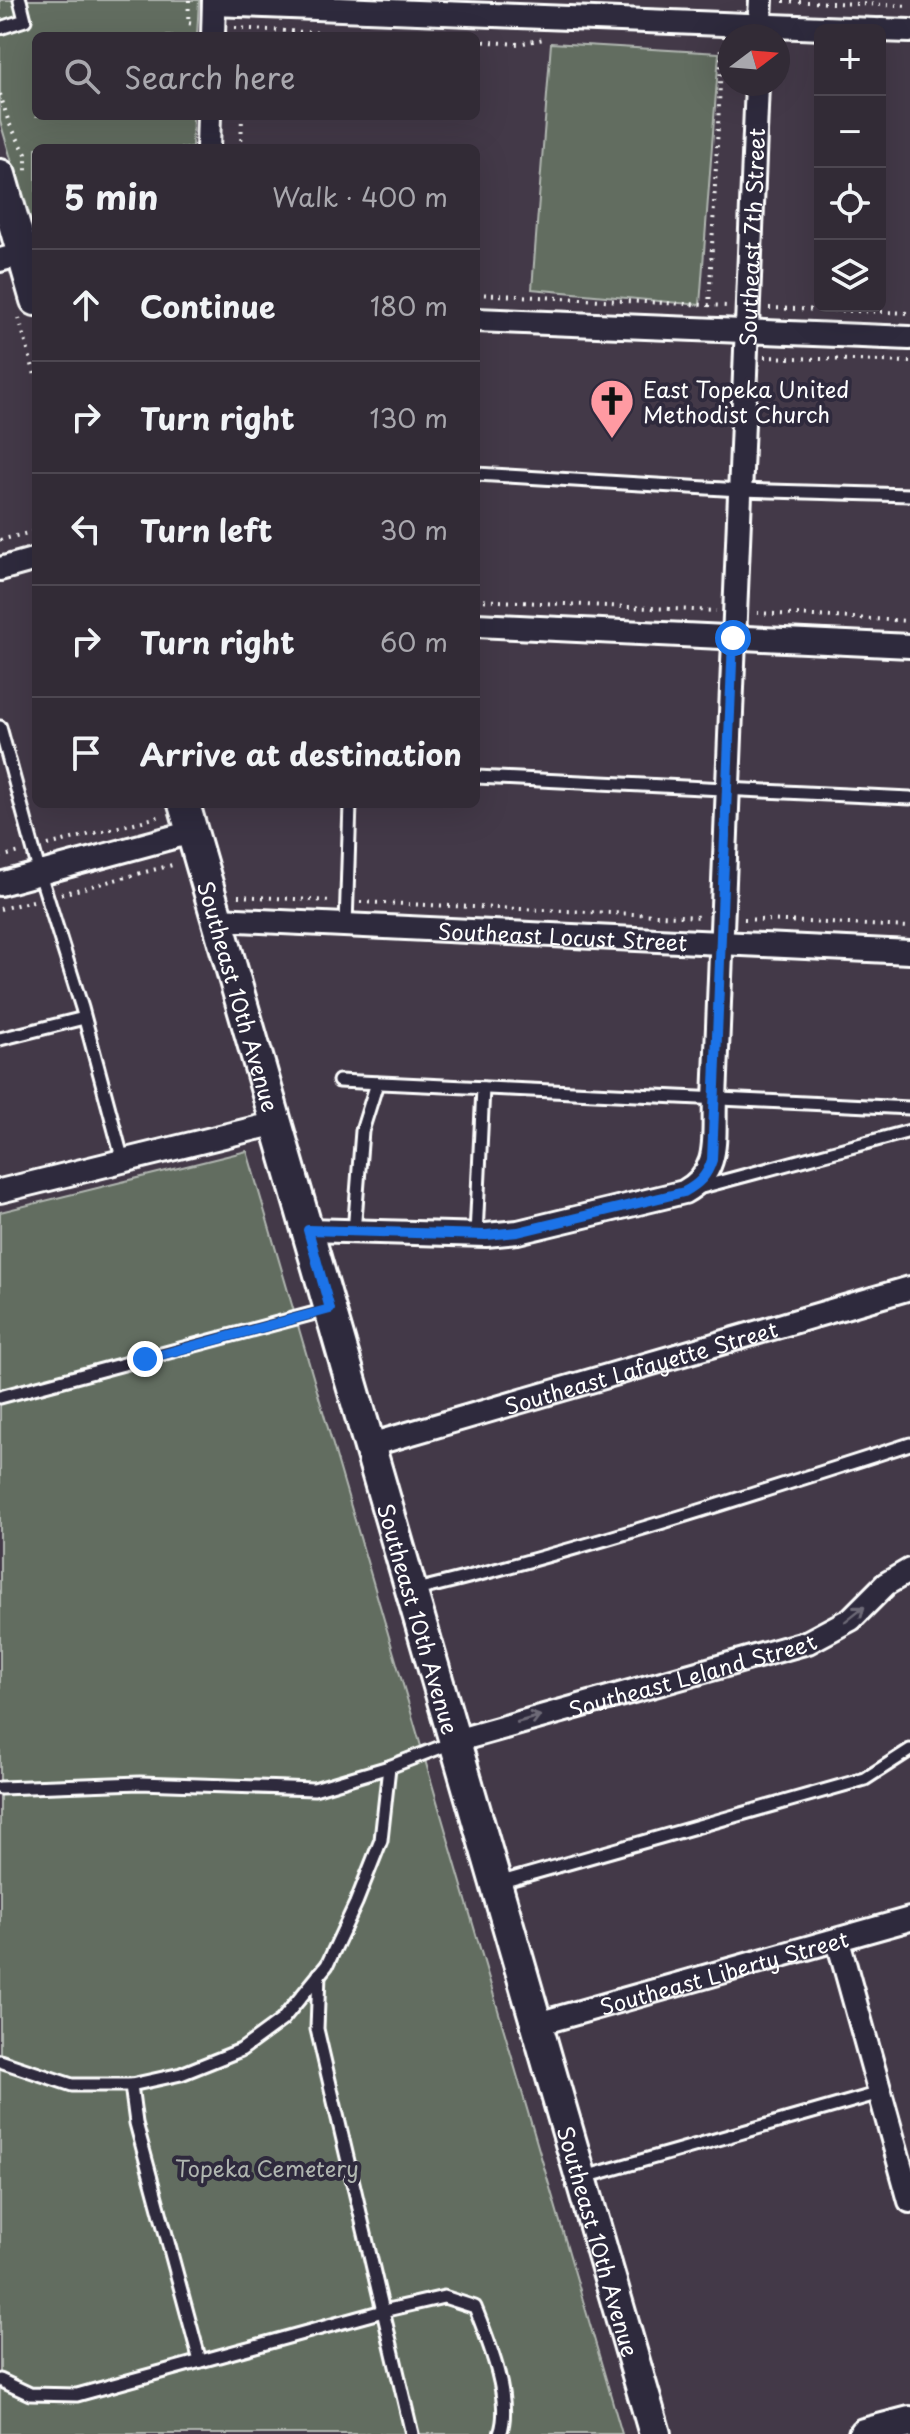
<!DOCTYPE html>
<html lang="en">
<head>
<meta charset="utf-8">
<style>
  :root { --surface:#322b36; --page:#3a333e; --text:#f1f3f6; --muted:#a8a7ad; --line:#4d4751 }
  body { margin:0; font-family:"Playpen Sans",sans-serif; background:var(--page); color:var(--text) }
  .controls { position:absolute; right:24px; top:24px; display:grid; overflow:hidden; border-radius:12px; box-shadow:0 8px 32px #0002 }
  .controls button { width:72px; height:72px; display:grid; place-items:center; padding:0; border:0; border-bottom:2px solid var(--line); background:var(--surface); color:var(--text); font:40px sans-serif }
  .compass { position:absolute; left:718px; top:24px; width:72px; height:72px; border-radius:50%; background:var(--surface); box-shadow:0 8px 32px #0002; rotate:74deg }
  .stop { position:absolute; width:24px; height:24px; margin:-18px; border:6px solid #1a73e8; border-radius:50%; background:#fff }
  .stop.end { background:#1a73e8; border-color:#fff; box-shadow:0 2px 8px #0008 }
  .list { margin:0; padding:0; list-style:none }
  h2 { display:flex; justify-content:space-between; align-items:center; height:104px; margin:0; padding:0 32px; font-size:34px }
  h2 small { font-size:26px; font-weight:400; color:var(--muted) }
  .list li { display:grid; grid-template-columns:52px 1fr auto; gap:24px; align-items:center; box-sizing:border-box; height:112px; padding:0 32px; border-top:2px solid var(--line) }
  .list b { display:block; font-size:30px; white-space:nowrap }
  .list em { font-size:26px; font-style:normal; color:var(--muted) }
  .icon { flex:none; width:44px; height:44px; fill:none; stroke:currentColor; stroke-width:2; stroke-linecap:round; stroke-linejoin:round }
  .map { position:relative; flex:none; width:910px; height:2434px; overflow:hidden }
  .search { position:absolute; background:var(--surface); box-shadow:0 8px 32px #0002; left:32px; top:32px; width:448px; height:88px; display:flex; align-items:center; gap:20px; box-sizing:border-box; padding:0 28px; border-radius:12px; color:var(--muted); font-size:30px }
  .panel { position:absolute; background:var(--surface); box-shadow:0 8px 32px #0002; left:32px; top:144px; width:448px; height:664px; border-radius:12px }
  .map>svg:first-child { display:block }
  .green { fill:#626d61; stroke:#b0b6b0; stroke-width:2 }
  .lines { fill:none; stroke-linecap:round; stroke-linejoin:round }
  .lane-casing { stroke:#fff; stroke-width:17 }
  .street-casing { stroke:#fff; stroke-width:28 }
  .secondary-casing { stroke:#fff; stroke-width:36 }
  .path { stroke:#fff; stroke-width:4; stroke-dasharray:2 6; stroke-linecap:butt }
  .lane { stroke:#2f2a3d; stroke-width:11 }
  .street { stroke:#2f2a3d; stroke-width:22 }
  .secondary { stroke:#2f2a3d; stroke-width:30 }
  .oneway { stroke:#6d6a77 }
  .route { stroke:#1a73e8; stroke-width:10 }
  .labels { text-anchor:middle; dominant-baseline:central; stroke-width:8; stroke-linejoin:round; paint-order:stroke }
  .street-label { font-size:22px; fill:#fff; stroke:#2f2a3d }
  .poi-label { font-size:22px; fill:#fff; stroke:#2f2a3d; text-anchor:start }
  .park-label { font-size:22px; fill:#b0b6b0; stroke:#2f2a3d }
</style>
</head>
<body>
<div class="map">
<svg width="910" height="2434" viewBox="0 0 910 2434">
  <rect width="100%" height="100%" fill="#433948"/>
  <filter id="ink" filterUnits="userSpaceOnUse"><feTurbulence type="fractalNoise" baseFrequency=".0125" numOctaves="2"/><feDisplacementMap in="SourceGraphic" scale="16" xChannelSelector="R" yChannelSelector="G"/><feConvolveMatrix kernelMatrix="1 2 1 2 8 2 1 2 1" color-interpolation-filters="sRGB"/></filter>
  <g filter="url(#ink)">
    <!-- green -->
    <g class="green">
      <path d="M 0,0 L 199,0 L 197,36 L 36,36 L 36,116 L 193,116 L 192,148 L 36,148 L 36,245 L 0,121 Z"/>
      <path d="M 551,43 L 719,53 L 700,305 L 532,289 Z"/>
      <path d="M 247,1151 L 622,2434 L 0,2434 L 0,1212 Z"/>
    </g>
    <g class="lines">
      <!-- lane casing -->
      <g class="lane-casing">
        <g id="lane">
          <path d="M 0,28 L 25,20 L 20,0"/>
          <path d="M 476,474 L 740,490 L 910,495"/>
          <path d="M 0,727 L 40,874 L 82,1008 L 123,1161"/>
          <path d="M 476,777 L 910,798"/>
          <path d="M 346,925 L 350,804"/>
          <path d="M 0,1039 L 84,1018"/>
          <path d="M 339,1081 L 910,1108"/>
          <path d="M 698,1188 L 910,1131"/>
          <path d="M 354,1232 L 362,1131 L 377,1083"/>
          <path d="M 476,1235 L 483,1088"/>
          <path d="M 0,1397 L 330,1309"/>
          <path d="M 412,1591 C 580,1551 745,1497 910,1444"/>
          <path d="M 0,1788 L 140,1783 L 314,1789 L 389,1767 L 454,1742"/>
          <path d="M 498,1883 L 865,1779 L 910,1750"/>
          <path d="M 0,2061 L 72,2085 L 131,2085 L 181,2074 L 241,2050 L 282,2020 L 327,1965 L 356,1903 L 381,1840 L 389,1767"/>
          <path d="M 131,2085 L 136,2123 L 200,2361"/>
          <path d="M 581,2178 L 880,2093"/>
          <path d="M 0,2380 L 30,2394 L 77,2395 L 383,2311 L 317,2029 L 319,1974"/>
          <path d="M 412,2434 L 383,2311 L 444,2297 L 475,2307 C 488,2340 513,2400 500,2434"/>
        </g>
      </g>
      <!-- street casing -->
      <g class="street-casing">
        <g id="street">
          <path d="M 214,4 L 875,30"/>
          <path d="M 880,30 L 910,31"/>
          <path d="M 213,36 L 214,0"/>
          <path d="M 759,36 L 761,0"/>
          <path d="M 208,148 L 209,116"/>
          <path d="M 0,260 L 22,254"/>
          <path d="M 476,320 L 910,338"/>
          <path d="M 0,569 L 36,559"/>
          <path d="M 476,625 L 910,646"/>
          <path d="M 0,884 L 192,832"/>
          <path id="s1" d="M 217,919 L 910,952"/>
          <path d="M 0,1191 L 277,1123"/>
          <path id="s2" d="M 308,1230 L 486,1235 L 518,1232 L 684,1192 C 722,1171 713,1137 715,1099 L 757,84"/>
          <path id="s3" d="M 370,1445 L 910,1288"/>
          <path id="s4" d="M 455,1741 L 808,1642 L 851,1619 L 886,1584 L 910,1570"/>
          <path d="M 838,1941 L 910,2201"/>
          <path id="s5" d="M 537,2024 L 910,1919"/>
        </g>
      </g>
      <!-- secondary casing -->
      <g class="secondary-casing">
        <g id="secondary">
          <path d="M 0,175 L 36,300"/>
          <path id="s6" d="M 184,804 L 655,2434"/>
          <path d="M 864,2434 L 910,2422"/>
        </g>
      </g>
      <!-- path -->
      <g class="path">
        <path d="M 189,0 L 188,23 L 194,24"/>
        <path d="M 783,1 L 910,6"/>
        <path d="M 235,28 L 374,36"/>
        <path d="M 476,41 L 518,44 L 544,39"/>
        <path d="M 0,94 L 9,123 L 26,154 L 26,171"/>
        <path d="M 241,148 L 242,116"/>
        <path d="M 476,294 L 728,306"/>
        <path d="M 709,307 L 722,44"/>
        <path d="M 769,308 L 910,313"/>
        <path d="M 19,318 L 36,379"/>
        <path d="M 764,357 L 910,362"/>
        <path d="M 0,540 L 36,531"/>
        <path d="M 476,600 L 716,611"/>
        <path d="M 757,613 L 910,621"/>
        <path d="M 48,845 L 162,816"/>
        <path d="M 0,857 L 20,852"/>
        <path d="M 61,894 L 176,864"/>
        <path d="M 238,896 L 331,901"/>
        <path d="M 360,902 L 703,917"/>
        <path d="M 0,909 L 33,901"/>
        <path d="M 744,919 L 910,927"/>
      </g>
      <!-- lane -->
      <use href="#lane" class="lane"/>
      <!-- street -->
      <use href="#street" class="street"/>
      <!-- secondary -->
      <use href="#secondary" class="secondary"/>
    </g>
    <!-- one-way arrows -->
    <defs><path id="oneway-shaft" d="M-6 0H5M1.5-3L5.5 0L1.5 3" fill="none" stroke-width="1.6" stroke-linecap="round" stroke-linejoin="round" transform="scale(2)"/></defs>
    <g class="oneway">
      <use href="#oneway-shaft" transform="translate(855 1614) rotate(-38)"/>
      <use href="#oneway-shaft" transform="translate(529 1719) rotate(-16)"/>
    </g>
  </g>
  <g class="lines" filter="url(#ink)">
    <!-- route -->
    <path class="route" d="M 145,1359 L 330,1309 L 308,1230 L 486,1235 L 518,1232 L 684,1192 C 699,1184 707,1176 712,1160 L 733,638"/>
  </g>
  <!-- icons -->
  <defs>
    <g id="church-pin" transform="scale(2.3)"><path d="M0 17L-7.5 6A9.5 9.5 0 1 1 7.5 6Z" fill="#ff9aa2" stroke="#2f2a3d"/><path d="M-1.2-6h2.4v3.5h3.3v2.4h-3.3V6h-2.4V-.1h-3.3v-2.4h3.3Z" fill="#111"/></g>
  </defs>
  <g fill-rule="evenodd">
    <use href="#church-pin" x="612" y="401"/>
  </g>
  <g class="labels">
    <!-- street labels -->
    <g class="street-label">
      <text stroke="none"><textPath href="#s2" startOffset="1348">Southeast 7th Street</textPath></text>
      <text stroke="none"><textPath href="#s1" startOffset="346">Southeast Locust Street</textPath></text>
      <text stroke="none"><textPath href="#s6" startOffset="200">Southeast 10th Avenue</textPath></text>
      <text stroke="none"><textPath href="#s3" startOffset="282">Southeast Lafayette Street</textPath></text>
      <text stroke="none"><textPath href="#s6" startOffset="848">Southeast 10th Avenue</textPath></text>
      <text stroke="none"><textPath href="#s4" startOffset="246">Southeast Leland Street</textPath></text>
      <text stroke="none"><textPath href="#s5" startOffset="194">Southeast Liberty Street</textPath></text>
      <text stroke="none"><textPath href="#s6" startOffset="1496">Southeast 10th Avenue</textPath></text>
    </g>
    <!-- poi labels -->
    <g class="poi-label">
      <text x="643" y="388">East Topeka United<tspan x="643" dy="25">Methodist Church</tspan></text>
    </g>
    <!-- park labels -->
    <g class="park-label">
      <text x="267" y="2167">Topeka Cemetery</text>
    </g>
  </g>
</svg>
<div class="controls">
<button>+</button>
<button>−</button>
<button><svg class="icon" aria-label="locate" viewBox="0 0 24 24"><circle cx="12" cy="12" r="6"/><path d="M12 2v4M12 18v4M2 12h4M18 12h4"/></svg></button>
<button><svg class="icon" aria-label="layers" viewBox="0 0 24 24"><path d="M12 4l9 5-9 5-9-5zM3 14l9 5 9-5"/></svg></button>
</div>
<svg class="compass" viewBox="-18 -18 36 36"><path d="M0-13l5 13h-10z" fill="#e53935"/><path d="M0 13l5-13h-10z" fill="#a8a7ad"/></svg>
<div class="stop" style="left:733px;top:638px"></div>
<div class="stop end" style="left:145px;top:1359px"></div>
<div class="search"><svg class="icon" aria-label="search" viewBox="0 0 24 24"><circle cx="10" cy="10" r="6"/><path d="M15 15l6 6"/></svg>Search here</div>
<section class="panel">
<h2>5 min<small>Walk · 400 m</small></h2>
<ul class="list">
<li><svg class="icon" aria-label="ahead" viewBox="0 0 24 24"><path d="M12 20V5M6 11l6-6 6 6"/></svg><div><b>Continue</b></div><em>180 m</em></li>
<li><svg class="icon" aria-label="right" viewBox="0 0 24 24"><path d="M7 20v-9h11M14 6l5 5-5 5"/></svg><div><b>Turn right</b></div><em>130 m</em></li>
<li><svg class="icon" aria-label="left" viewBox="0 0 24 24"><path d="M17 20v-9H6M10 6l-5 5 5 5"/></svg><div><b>Turn left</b></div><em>30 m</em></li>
<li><svg class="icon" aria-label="right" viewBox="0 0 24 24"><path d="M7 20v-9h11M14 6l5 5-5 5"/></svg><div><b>Turn right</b></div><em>60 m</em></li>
<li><svg class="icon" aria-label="arrive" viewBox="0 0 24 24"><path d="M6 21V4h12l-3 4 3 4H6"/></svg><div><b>Arrive at destination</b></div></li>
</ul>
</section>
</div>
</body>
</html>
